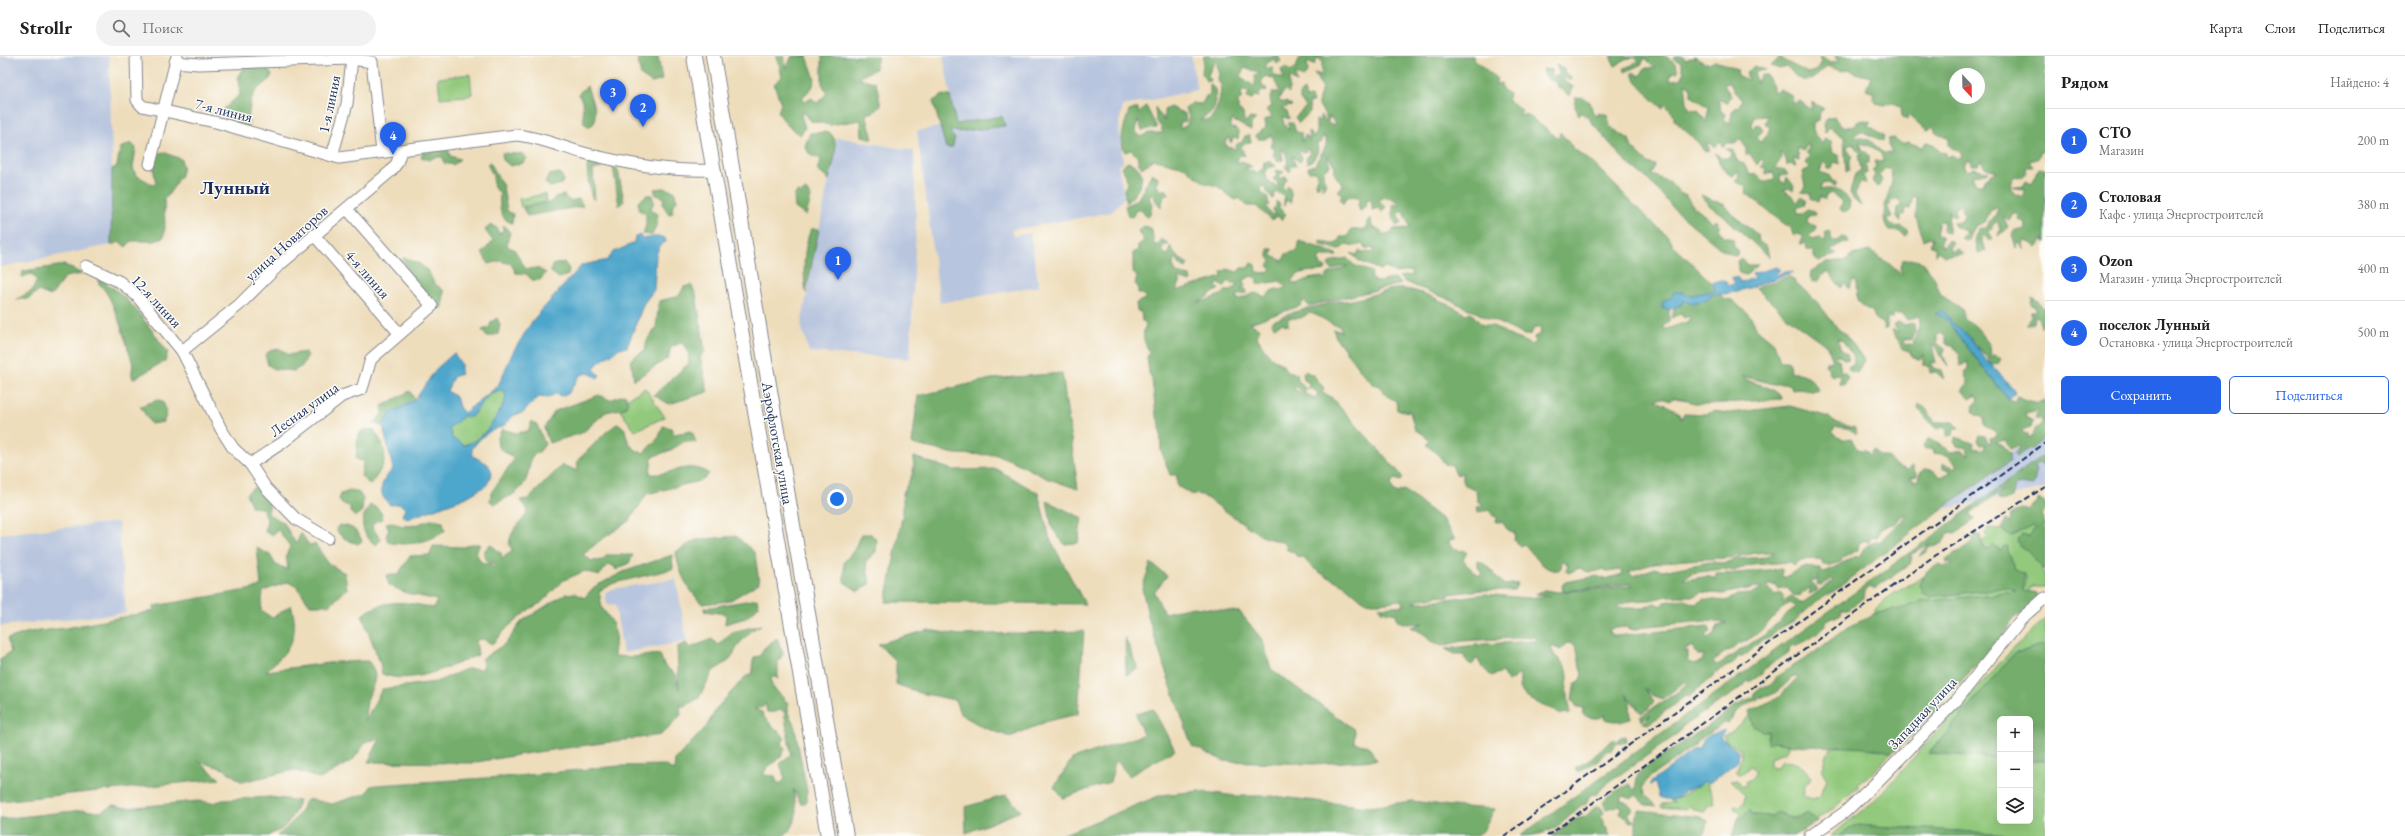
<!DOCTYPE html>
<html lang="ru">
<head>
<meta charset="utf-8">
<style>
  :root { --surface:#fff; --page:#f2f2f2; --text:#202124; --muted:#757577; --line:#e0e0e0; --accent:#2563eb }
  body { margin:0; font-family:"EB Garamond",serif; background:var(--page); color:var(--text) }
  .controls { position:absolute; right:12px; bottom:12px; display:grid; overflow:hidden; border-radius:6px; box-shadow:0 4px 16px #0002 }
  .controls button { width:36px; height:36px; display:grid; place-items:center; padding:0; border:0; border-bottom:1px solid var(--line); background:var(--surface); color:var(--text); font:20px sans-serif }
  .compass { position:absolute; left:1949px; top:12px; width:36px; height:36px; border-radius:50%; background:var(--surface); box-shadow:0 4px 16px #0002; rotate:158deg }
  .you { position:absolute; left:837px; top:443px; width:14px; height:14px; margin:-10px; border:3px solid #fff; border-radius:50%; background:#1a73e8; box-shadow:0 0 0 6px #1a73e833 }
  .badge { display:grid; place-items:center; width:26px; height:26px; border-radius:50%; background:var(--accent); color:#fff; font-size:13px; font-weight:700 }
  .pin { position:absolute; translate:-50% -33px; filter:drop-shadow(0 1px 2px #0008) }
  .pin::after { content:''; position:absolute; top:21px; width:14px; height:12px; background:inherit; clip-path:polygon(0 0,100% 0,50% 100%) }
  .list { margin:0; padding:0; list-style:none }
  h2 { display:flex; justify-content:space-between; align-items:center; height:52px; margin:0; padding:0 16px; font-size:17px }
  h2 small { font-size:13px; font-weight:400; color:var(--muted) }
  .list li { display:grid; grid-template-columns:26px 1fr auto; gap:12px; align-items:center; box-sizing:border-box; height:64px; padding:0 16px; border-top:1px solid var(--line) }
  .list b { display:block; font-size:15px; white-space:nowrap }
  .list p { margin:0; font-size:13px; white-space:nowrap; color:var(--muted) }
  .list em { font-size:13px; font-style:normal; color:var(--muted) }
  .actions { display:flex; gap:8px; padding:12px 16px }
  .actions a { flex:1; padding:9px 0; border:1px solid var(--accent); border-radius:6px; text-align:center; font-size:14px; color:var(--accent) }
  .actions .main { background:var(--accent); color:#fff }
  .icon { flex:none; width:22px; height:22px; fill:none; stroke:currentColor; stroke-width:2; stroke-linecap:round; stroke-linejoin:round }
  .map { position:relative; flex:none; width:2045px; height:780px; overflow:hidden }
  header { display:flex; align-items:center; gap:24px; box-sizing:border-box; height:56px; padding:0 20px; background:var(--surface); border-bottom:1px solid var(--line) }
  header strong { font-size:19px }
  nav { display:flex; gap:22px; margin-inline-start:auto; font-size:14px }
  .search { width:280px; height:36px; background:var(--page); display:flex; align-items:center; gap:10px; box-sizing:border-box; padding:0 14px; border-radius:22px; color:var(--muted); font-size:15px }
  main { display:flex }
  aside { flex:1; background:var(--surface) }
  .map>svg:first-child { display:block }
  .industrial { fill:#b8c5de }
  .green { fill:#92c97c; stroke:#567c6d }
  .forest { fill:#75ad6c; stroke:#486e65; fill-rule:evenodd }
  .water { fill:#4da6cb; stroke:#346a94; fill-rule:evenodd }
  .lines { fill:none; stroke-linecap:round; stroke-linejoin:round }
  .minor-casing { stroke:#84868c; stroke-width:13 }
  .major-casing { stroke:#84868c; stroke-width:16 }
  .minor { stroke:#fff; stroke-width:11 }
  .major { stroke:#fff; stroke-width:14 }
  .rail { stroke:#1b2f5e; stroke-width:2; stroke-dasharray:6 3; stroke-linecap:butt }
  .labels { text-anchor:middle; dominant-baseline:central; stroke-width:3; stroke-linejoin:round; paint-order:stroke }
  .street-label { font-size:15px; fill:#1b2f5e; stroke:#fdfcf7 }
  .district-label { font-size:19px; font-weight:bold; fill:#1b2f5e; stroke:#fdfcf7 }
</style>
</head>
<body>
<header>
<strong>Strollr</strong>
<div class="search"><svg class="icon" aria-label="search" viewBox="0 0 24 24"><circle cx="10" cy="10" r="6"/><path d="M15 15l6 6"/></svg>Поиск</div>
<nav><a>Карта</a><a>Слои</a><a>Поделиться</a></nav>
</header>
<main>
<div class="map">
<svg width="2045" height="780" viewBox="0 0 2045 780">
  <rect width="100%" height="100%" fill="#fdfcf7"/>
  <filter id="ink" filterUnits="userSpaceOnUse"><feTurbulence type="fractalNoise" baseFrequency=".025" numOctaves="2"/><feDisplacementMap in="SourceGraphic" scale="8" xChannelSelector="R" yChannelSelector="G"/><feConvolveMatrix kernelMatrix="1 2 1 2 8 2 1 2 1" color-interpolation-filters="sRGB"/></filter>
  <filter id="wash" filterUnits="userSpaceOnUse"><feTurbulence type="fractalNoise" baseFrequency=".012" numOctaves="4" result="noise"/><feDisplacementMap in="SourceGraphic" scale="16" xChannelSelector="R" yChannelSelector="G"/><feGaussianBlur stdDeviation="0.9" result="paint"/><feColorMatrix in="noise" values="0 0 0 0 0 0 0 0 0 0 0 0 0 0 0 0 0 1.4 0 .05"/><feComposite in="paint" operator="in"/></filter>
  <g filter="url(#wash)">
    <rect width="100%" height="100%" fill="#edb"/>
    <!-- industrial -->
    <g class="industrial">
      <path d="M 0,0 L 109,0 L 112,101 L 111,189 L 0,211 Z"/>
      <path d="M 943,0 L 1191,0 L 1197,34 L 1123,50 L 1119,66 L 1123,108 L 1118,108 L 1124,141 L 1112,156 L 1011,174 L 1013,180 L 1030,177 L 1039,230 L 940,247 L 917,75 L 956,68 Z"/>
      <path d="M 837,81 L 914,95 L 916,171 L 910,303 L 809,296 L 801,269 Z"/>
      <path d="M 2045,372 L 2045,433 L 1922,457 L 2022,389 Z"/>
      <path d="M 118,466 L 126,557 L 0,570 L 0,478 Z"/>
      <path d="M 676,523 L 687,585 L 623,597 L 615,548 L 607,549 L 605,537 L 612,533 Z"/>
    </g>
    <!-- green -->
    <g class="green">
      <path d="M 470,18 L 472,38 L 468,40 L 440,42 L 438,22 Z"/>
      <path d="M 545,138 L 546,146 L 521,151 L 519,143 Z"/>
      <path d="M 645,332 L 665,361 L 635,375 L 616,349 Z"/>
      <path d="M 504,333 L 506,342 C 498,360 484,385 464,389 L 452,382 L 449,372 L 464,360 L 471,361 L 490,337 Z"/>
      <path d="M 2034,470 L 2037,472 L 2019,489 C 2039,502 2045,507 2045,531 L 2031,531 L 2028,536 L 2024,534 L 2026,522 L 2015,514 L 2006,490 L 2000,496 C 1994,492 1989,495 1983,491 L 1982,485 L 1988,479 L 1985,476 L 1987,472 L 2001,473 L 2011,480 Z"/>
      <path d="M 1924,520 L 1920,529 L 1944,540 L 2001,532 L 2014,534 L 2017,536 L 1920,546 L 1904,552 L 1874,558 C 1882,539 1908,532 1924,520 Z"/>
      <path d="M 2045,563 L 2045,588 L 2014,598 L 1929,697 L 2000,702 L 2000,765 L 2030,765 L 2030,704 L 2045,705 L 2045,780 L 1856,769 L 1839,780 L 1830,780 L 1873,746 L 2009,597 Z"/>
      <path d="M 1749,660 L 1753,670 L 1768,675 L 1767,683 L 1788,689 L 1787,696 L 1770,702 L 1770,711 L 1777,712 L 1782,705 C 1797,706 1804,709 1811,723 L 1805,730 L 1803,740 L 1813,743 L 1820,740 L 1827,723 L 1822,715 L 1828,696 L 1833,690 L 1856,690 L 1892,696 L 1867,722 L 1858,727 L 1858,731 L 1834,752 L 1818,762 L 1817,766 L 1813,761 L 1785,761 L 1783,757 L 1772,760 L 1752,759 L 1750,755 L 1738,763 L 1740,755 L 1735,754 L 1734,749 L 1740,750 L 1744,746 L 1745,739 L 1731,725 L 1738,724 L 1741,730 L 1745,730 L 1746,725 L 1752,723 L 1756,715 L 1750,710 L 1743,718 L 1739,718 L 1736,715 L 1742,701 L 1741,694 L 1727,686 L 1723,680 L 1732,676 Z"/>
      <path d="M 1705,724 L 1713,740 L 1714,748 L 1708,749 L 1705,755 L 1693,753 L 1689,750 L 1686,753 L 1661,751 L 1662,748 L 1675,747 L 1670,745 C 1683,740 1694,733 1705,724 Z"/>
    </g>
    <!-- forest -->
    <g class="forest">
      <path d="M 637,0 L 658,0 L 662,24 L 652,27 L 641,20 Z"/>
      <path d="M 777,0 L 783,0 L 786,13 L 792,0 L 807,0 L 815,23 L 812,32 L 802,42 L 804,46 L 812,42 L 817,47 L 827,37 L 822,27 L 822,0 L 853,0 L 854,3 L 855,0 L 878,0 L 875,13 L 858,22 L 875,26 C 879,34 878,41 881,49 L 874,56 L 866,58 L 873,83 L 862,80 L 861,64 L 830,69 L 811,65 L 803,56 L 801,59 L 805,72 L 800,79 L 787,69 L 778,56 L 781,48 L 774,28 L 782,21 Z"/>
      <path d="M 1204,0 L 1278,0 L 1281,5 L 1276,8 L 1274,3 L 1266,8 L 1266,13 L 1273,12 L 1274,20 L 1284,22 L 1281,14 L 1286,11 L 1290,15 L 1296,12 L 1299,3 L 1306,0 L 1473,0 L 1476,5 L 1497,23 L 1495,28 L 1501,27 L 1503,34 L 1509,38 L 1508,44 L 1522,54 L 1519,60 L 1526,58 L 1558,82 L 1560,76 L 1574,93 L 1592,106 L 1651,166 L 1670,182 L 1673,189 L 1715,230 L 1715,234 L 1688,240 L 1682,236 L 1671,242 L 1662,252 L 1669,254 L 1669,266 L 1662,271 L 1666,273 L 1690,265 L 1689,260 L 1684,262 L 1680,258 L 1671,262 L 1675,251 L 1682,248 L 1684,243 L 1719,237 L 1724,243 L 1732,244 L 1751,261 L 1757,273 L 1774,287 L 1780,305 L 1789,305 L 1790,317 C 1802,315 1815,323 1818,335 C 1809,336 1801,332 1792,334 L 1790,328 L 1774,328 L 1742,320 C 1752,330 1775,328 1782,343 L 1709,348 L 1694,348 L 1688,344 L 1673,342 L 1670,345 L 1662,342 L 1656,344 C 1665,350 1678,351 1681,363 L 1684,357 L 1706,358 L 1715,355 L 1728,357 L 1790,350 L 1829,361 L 1834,366 L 1855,372 L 1856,378 L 1847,372 L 1835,371 L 1832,376 C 1839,382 1842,385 1851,382 C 1854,390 1857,395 1866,394 L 1869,400 L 1873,394 L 1880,400 L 1887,400 L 1896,410 L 1907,414 L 1912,409 L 1917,420 L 1909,422 L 1917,426 L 1920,417 L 1926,413 L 1933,414 L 1941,421 L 1949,417 L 1949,414 L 1943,413 L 1943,408 L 1956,412 L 1956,408 L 1947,399 L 1933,397 L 1932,392 L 1925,393 L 1923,389 L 1929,382 L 1951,396 L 1960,394 L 1969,399 L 1967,392 L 1957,390 L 1954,386 L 1956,381 L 1973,387 L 1973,392 L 1984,394 L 1985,388 L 1980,389 L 1977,385 L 1979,379 L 1985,380 L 1987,385 L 1991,387 L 1990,382 L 1996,380 L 1996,376 L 1985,370 L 1984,361 L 1977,360 L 1972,355 L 1973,349 L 1978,344 L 1976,339 L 1969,343 L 1962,334 L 1968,327 L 1964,316 L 1968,312 L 1968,306 L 1960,310 L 1959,299 L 1953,289 L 1946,288 L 1946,281 L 1942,277 L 1937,279 L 1937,287 L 1945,293 L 1943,298 L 1948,311 L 1937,293 L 1932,289 L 1936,307 L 1931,306 L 1934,312 L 1941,314 L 1944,323 L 1936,316 L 1930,317 L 1929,310 L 1923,309 L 1923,298 L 1920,303 L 1913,302 L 1909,295 L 1903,293 C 1901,285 1895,283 1892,274 L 1899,276 L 1893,270 L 1898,266 L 1905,269 L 1914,266 L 1915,276 L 1911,284 L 1904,282 L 1905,287 L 1913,289 L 1920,267 L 1919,260 L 1907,264 L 1903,258 L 1893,258 L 1892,262 L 1887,262 L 1887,272 L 1885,274 L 1882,267 L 1876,264 L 1872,255 C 1859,251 1854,239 1857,226 L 1853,225 L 1849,233 L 1846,227 L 1841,232 L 1828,215 L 1822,219 L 1819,225 L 1813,226 L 1810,221 L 1811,215 L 1828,206 L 1848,204 L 1850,200 L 1869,195 L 1887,206 L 1902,219 L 1900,211 L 1902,204 L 1911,203 L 1922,206 L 1934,221 L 1941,239 L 1962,253 L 1965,263 L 1974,269 L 1990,289 L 1991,301 L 1996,298 L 2001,303 L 1998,308 L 1991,309 L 1987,300 L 1981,296 L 1970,281 L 1952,267 L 1949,261 L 1936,258 L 1944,261 L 2003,337 L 2009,344 L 2015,346 L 2017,340 L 2037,348 L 2045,345 L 2045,380 L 2033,393 L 2027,393 L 2017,401 L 2015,397 L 2020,392 L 2019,389 L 2010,393 L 2005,384 L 1996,386 L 2003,390 L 2010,398 L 2010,405 L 1950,447 L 1833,536 L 1817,545 L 1797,563 L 1777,574 L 1770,582 L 1763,583 L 1747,598 L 1738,601 L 1733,608 L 1721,613 L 1689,641 L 1685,640 L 1649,668 L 1643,667 L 1651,659 L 1641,665 L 1640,661 L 1682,633 L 1688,627 L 1684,626 L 1663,643 L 1652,639 L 1644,632 L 1654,645 L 1648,653 L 1641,657 L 1626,638 L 1630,645 L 1631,663 L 1620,666 L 1604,663 L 1605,659 C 1598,664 1590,662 1583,659 L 1584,652 L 1577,651 L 1572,643 L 1575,627 L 1580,624 L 1582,618 C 1578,608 1580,597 1574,588 L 1566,587 L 1561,594 L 1551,590 C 1552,601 1562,603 1566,612 C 1571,622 1565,628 1567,639 C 1568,646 1571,650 1570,657 L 1561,658 C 1550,650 1527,648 1521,634 C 1519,630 1520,623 1520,618 L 1508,626 L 1502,616 L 1491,620 L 1482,611 L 1477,602 L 1472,609 L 1467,606 L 1463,598 L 1455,598 L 1445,593 L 1484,588 L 1536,585 L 1534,581 L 1462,585 L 1442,590 L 1430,585 L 1424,578 L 1411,571 L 1423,567 L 1406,568 L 1398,565 L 1396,558 L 1381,555 L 1379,551 L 1405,549 L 1401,544 C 1391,545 1377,549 1367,546 C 1358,543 1350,532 1342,528 C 1329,521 1312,515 1304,502 L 1297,501 L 1294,496 L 1287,494 L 1285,487 L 1263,481 L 1202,439 L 1191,438 L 1177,430 L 1177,419 L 1170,419 L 1161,394 L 1160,368 L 1156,359 L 1152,323 L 1149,317 L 1147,301 L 1150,296 C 1144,288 1141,278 1146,269 L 1142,265 L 1141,256 L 1137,255 L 1136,247 L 1145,243 L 1144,238 L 1138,238 L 1138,231 L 1135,228 L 1137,221 L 1133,217 L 1133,197 L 1138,194 L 1138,189 L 1144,185 L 1138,175 L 1144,170 L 1152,173 L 1154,189 L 1159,189 L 1161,183 L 1169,188 L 1162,191 L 1162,195 L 1168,200 L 1170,190 L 1176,200 L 1188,208 L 1186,212 L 1178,208 L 1179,206 L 1174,203 L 1173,209 L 1176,217 L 1190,220 L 1191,226 L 1178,222 L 1180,227 L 1176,235 L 1222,221 L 1221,216 L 1228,213 L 1237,216 L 1241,212 L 1248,212 L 1251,207 L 1256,209 L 1257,216 L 1265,217 L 1271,214 L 1268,209 L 1271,205 L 1268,201 L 1268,193 L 1273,193 L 1272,200 L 1283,205 L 1286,198 L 1298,194 L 1299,185 L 1335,197 L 1337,200 L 1325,200 L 1318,203 L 1321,208 L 1318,210 L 1325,210 L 1326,214 C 1312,217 1299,212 1291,226 L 1297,228 L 1308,223 L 1321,221 L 1325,223 L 1328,218 L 1348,210 L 1342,210 L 1332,214 L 1328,209 L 1333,205 L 1347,202 L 1354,209 L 1372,216 L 1371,222 L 1376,226 L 1395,223 L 1401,228 L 1309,250 L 1304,245 L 1300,250 L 1250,267 L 1260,273 L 1257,281 C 1263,291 1271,304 1282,308 L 1287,316 L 1297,318 L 1298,325 L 1306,333 L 1304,337 L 1297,331 L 1293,333 L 1315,342 L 1318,338 L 1315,334 L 1308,332 L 1309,327 L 1304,324 L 1303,318 L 1305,315 L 1313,319 L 1324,332 L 1322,337 L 1330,340 L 1398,415 L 1403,422 L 1401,425 L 1395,423 L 1391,427 L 1393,435 L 1396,437 L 1404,434 L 1443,464 L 1455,483 L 1449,484 L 1450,490 L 1461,495 L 1463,494 L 1467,497 L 1463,502 L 1466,508 L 1479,520 L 1482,518 L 1478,511 L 1478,505 L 1486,509 L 1504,529 L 1518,527 L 1514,534 L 1481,534 L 1449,538 L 1448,541 L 1437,539 C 1430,544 1421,541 1414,546 L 1423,546 L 1485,538 L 1525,542 L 1549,540 L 1536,538 L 1544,534 L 1558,536 L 1632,530 L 1630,528 L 1563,535 L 1562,529 L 1565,526 L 1597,520 L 1605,523 L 1623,518 L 1620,514 L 1607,516 L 1601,514 C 1593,517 1587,517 1580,512 L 1568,517 L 1566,514 L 1568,509 L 1562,504 L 1561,513 C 1546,520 1534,498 1524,488 L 1520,490 L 1514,484 L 1515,477 L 1508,474 L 1502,466 L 1496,466 L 1497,461 L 1492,459 L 1490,454 L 1478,456 L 1477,450 L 1484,449 L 1477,445 L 1476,434 C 1465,431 1462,429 1463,417 L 1456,419 L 1452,409 L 1445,408 L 1437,397 L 1426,389 L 1429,385 L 1423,378 L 1415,374 L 1410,356 L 1397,354 L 1396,345 L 1387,340 L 1379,330 L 1373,328 L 1364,319 L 1336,282 L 1333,273 L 1342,276 L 1339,270 C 1327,268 1321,259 1309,257 L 1301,262 L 1288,262 L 1288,270 L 1282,267 L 1274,271 L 1271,266 L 1294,256 L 1339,245 C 1348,247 1377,237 1389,234 C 1413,228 1444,246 1466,258 L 1471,257 L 1482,269 C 1495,268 1500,274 1511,280 C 1517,283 1525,285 1531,289 L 1535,286 L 1534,281 L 1540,278 L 1541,272 L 1534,272 L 1531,278 L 1524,279 L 1448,243 L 1405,226 L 1399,221 L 1412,219 L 1411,215 L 1396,217 L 1384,211 L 1380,214 L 1359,205 L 1351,197 L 1357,199 L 1359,195 L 1373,197 L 1375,193 L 1365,192 L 1363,188 L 1354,190 L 1347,188 L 1339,194 L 1319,188 L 1321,185 L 1332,188 L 1338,187 L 1340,181 L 1347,181 L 1351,174 L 1366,173 L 1367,165 L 1371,162 L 1372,171 L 1380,174 L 1384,178 L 1390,178 L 1394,173 L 1410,172 L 1404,156 L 1400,156 L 1398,161 L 1402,166 L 1397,170 L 1393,162 L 1393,148 L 1400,150 L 1396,145 L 1385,141 L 1379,144 L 1386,151 L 1382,156 L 1378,152 L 1372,154 L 1372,145 L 1367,143 L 1366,151 L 1360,155 L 1358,148 L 1360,143 L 1355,140 L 1350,142 L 1347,140 L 1343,148 L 1340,144 L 1342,139 L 1338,134 L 1343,131 L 1342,126 C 1335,122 1334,118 1335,110 L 1327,99 L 1330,110 L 1324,113 L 1323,120 L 1326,128 L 1322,133 L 1323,126 L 1317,131 L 1316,127 L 1318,121 L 1315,115 L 1309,116 L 1308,111 L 1315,109 C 1319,98 1331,90 1324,79 L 1321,87 L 1317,87 L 1318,95 L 1313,104 L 1307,107 L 1306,102 L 1310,98 L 1308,93 L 1304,96 L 1298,95 L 1302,102 L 1300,106 L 1292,100 L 1296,110 L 1290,110 L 1290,116 L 1285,111 L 1288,106 L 1286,98 L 1281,92 L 1283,104 L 1277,105 L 1273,99 L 1275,93 L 1270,90 L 1273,84 L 1271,79 L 1265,83 L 1258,83 L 1255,79 L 1266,72 L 1265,64 L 1272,61 L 1266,54 L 1272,50 L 1270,44 L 1272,39 L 1274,41 L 1271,36 L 1280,36 L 1274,23 L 1265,20 L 1261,27 L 1264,32 L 1267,32 L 1266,36 L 1261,34 L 1259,41 L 1255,40 L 1252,43 L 1247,42 L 1249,36 L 1241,35 L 1242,42 L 1238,45 L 1238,54 L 1243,57 L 1244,65 L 1247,66 L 1250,62 L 1256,63 L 1251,68 L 1251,74 L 1232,64 L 1230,72 L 1236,73 L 1239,76 L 1238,83 L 1233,82 L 1231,87 L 1228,81 L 1225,87 L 1228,91 L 1235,93 L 1237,88 L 1242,86 L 1245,80 L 1249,79 L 1251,86 L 1244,87 L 1241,91 L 1245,100 L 1240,99 L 1236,107 L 1242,105 L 1252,111 L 1244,112 L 1257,117 L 1263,112 L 1264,106 L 1271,106 L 1276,110 L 1268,112 L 1265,118 L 1267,124 L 1277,131 L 1278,127 L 1273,123 L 1277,119 L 1276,114 L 1284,116 L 1279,119 L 1281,123 L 1286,120 L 1287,123 L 1282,130 L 1286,134 L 1288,129 L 1291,135 L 1291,147 L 1286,144 L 1284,151 L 1284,139 L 1276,136 L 1273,143 L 1267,136 L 1266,131 L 1262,130 L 1261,137 L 1267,140 L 1269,149 L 1266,150 L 1271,159 L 1274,158 L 1273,153 L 1276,151 L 1276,145 L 1280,148 L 1279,152 L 1286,158 L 1281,164 L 1278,160 L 1271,164 L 1256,150 L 1247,150 L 1239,142 L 1235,144 L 1217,130 L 1205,127 L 1184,111 L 1153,103 L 1142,112 L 1139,108 L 1138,101 L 1131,94 L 1125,96 C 1118,84 1125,68 1129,55 L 1138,52 L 1139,58 L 1146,50 L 1157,72 L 1142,74 L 1138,64 L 1135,74 L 1140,81 L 1149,77 L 1163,77 L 1161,71 L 1156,65 L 1155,51 L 1164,65 L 1164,54 L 1170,51 L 1185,58 L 1186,66 L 1180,67 L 1180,73 L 1187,69 L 1189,60 L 1185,53 L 1192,47 L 1202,48 L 1206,40 L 1210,39 L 1210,28 L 1215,33 L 1216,45 L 1213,55 L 1200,64 L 1209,64 C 1218,55 1221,41 1221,27 L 1217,26 L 1219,18 L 1216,3 L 1208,19 L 1210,25 L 1206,25 L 1202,17 ZM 1318,2 L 1322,5 L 1322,19 L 1314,17 L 1322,32 L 1318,47 L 1328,65 L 1330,60 L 1335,68 L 1331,69 L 1320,59 L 1320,65 L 1316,64 L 1316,79 L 1313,81 L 1308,75 L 1309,84 L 1305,79 L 1302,86 L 1301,77 L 1296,76 L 1293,67 L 1288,67 L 1289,73 L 1284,69 L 1283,61 L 1290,63 L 1287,56 L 1281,52 L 1292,50 L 1286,46 L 1280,46 L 1279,43 L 1285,34 L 1289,37 L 1289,21 L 1297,27 L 1295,18 L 1303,22 L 1308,15 L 1307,6 L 1314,9 ZM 1247,12 L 1260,17 L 1255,20 L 1255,31 L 1240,20 L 1244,13 ZM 1251,220 L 1257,222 L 1257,227 L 1262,228 L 1280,225 L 1286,231 L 1281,234 L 1276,233 L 1271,235 L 1266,241 L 1255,237 L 1237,244 L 1237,239 L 1246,237 L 1246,233 L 1241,233 L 1245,230 L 1243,225 ZM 1228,225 L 1231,228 L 1237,226 L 1237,230 L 1231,235 L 1225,235 L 1221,239 L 1198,247 L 1219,233 L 1216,231 L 1218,227 L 1224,231 ZM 2038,354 L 2035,362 L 2043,363 L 2041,370 L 2036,372 L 2033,379 L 2029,382 L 2028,378 L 2023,377 L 2022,374 L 2031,372 L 2033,365 L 2027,362 L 2025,357 ZM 1907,458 C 1900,468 1889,474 1881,485 C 1871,486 1863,490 1860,500 L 1854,501 L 1823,517 L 1820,512 C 1802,512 1804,507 1787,521 L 1782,521 L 1782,513 C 1759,514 1738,518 1716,518 L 1716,523 C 1704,517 1695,525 1683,523 L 1692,517 L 1722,513 L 1733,515 L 1752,509 L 1789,506 L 1794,509 L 1801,504 L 1821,503 L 1823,509 L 1830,509 L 1840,506 L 1843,502 L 1858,494 L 1859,487 L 1865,484 L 1868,487 L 1871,482 L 1877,481 L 1882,471 L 1896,467 L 1901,460 ZM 1774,496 L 1767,501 L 1735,503 L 1726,507 L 1710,506 L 1662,515 L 1655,512 C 1647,515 1641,517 1633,520 L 1629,516 C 1657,503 1694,504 1725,502 C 1742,501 1757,495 1774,496 ZM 1819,519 L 1817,529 L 1821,530 L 1831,523 L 1833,525 L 1804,546 L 1799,546 L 1791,540 L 1782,546 L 1784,539 L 1781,536 L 1776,539 L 1770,535 L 1767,529 L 1778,530 L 1778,533 L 1788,531 L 1793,539 L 1799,540 L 1811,531 L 1809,538 L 1818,534 L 1810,525 L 1816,525 ZM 1757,531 L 1762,532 L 1752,537 L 1739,538 L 1726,545 L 1705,543 L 1695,548 L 1682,543 L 1665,546 L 1662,550 L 1654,547 L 1644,552 L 1619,552 L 1617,550 L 1631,545 L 1651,544 L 1667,540 L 1694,540 L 1701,536 L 1722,538 ZM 1789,547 L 1796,551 L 1764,579 L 1724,605 L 1717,609 L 1713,606 C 1726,593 1744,588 1758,577 C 1770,567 1777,555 1789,547 ZM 1706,565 L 1727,567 L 1718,570 L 1715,577 L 1708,582 L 1705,579 L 1711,575 L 1708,570 L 1616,580 L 1610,578 L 1609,573 L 1625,571 L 1633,574 L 1648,570 ZM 1689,591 L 1694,591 L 1694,595 L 1698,599 L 1704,599 L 1702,605 L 1694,608 L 1688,605 L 1688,595 L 1683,595 Z"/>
      <path d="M 1610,0 L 1665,0 L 1676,7 L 1678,16 L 1671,17 L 1670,24 L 1681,23 L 1684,17 L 1681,7 L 1674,2 L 1675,0 L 1681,0 L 1686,4 L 1695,0 C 1702,7 1706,9 1715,5 C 1723,8 1730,8 1737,13 L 1738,20 L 1748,24 L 1746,17 L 1754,10 L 1765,14 L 1755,16 L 1756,27 L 1761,19 L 1767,19 L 1773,31 L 1773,36 L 1780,33 L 1793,41 L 1792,48 L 1800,45 L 1812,54 L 1812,46 L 1824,53 L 1820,56 L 1819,63 L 1813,67 L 1813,74 L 1822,88 L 1825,82 L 1831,86 L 1833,97 L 1839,100 L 1840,108 L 1834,106 L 1832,113 L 1827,113 L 1826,107 L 1823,106 L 1820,116 L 1830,120 L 1832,125 L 1837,126 L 1835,131 L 1828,127 L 1822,128 L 1820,134 C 1832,131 1842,134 1850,145 L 1849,152 L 1844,157 L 1840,153 L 1843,146 L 1831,137 L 1825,140 L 1825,144 L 1820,140 L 1818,146 L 1811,143 L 1811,137 L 1801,136 L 1805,131 L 1802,116 L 1810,112 L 1805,106 L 1810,101 L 1806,96 L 1809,92 L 1808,88 L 1803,95 L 1797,92 L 1799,104 L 1793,102 L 1796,110 L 1789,108 L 1787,110 L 1786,103 L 1780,96 L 1781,103 L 1775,112 L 1785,114 L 1788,119 L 1780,119 L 1780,124 L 1785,128 L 1787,121 L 1794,130 L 1793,135 L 1789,132 L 1783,134 L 1793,140 L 1797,147 L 1801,141 L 1806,143 L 1804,149 L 1797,152 L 1798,157 L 1803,157 L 1807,153 L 1815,155 L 1816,159 L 1808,160 L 1807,167 L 1816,170 L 1816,175 L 1809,179 L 1813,183 L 1818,181 L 1825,186 L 1826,175 L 1830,176 L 1832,185 L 1837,185 L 1842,181 L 1848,183 L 1849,186 L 1841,187 L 1830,195 L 1837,197 L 1819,206 L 1813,201 L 1813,195 L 1807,194 L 1806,187 L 1800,188 L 1803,181 L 1800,178 L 1793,179 L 1791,172 C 1775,163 1762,149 1746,137 L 1747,131 L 1735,125 L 1739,120 L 1738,115 L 1732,121 L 1720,108 L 1715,97 L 1721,102 L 1729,102 L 1731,97 L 1725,93 L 1732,93 L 1738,106 L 1744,108 L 1750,119 L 1756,118 L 1763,125 L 1771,125 L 1775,122 L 1773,116 L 1766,118 L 1766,112 L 1761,111 L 1764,105 L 1761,103 L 1757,109 L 1750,98 L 1746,99 L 1746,92 L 1740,82 L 1736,87 L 1727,87 L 1723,91 L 1720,85 L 1715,91 L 1710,87 L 1707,88 L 1710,94 L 1705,95 C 1696,83 1685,75 1674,64 L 1674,59 L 1665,48 L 1663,52 C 1655,47 1636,27 1632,18 L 1633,16 L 1640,20 L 1645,12 L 1655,12 L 1644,2 L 1642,8 L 1625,16 L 1624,12 L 1632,9 L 1637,4 L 1634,0 L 1615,10 ZM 1685,27 L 1691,32 L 1691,40 L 1709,51 L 1706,66 L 1698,54 L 1690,53 L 1687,46 ZM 1730,27 L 1734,36 L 1742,43 L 1739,50 L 1733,53 L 1730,67 L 1724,64 L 1726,59 L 1721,55 L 1718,43 L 1727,47 L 1731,40 L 1724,28 ZM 1768,60 L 1765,67 L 1770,71 L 1767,80 L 1760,86 L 1756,82 L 1763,74 L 1760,69 L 1757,68 L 1753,73 L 1752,67 L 1754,61 Z"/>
      <path d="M 1820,0 L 1830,7 L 1838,6 L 1835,0 L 2045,0 L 2045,96 L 2041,95 L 2038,103 L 2029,105 L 2033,111 L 2025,111 L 2026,117 L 2022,122 L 2016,120 L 2012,125 L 2011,133 L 2015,138 L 2023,141 L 2026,135 L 2013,130 L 2022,131 L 2025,125 L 2031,128 L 2039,112 L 2045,113 L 2045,187 L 2043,183 L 2037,191 L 2031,186 L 2024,184 L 2023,193 L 2019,186 L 2016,193 L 2012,179 L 2015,174 L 2024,174 L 2025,167 L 2019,163 L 2019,158 L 2014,156 L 2009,165 L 2003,161 L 2008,171 L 1998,180 L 2000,173 L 1998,165 L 1994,167 L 1992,173 L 1988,174 L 1993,184 L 1988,184 L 1983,178 L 1982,187 L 1986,194 L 1979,198 L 1974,184 L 1978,173 L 1986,171 L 1997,157 L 1997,151 L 1990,155 L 1985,166 L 1975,170 L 1969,184 L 1965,185 L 1961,182 L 1968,176 L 1955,171 L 1953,166 L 1963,164 L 1964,159 L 1961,154 L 1962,149 L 1956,150 L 1955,160 L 1950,159 L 1949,154 L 1948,176 L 1943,175 L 1944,166 L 1939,165 L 1936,178 L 1942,181 L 1940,187 L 1943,192 L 1948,184 L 1953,186 L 1949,192 L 1951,196 L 1957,193 L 1963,198 L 1944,200 L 1938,195 L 1935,199 L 1935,192 L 1930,189 L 1933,183 L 1930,181 L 1924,184 L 1916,162 L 1917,142 L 1913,140 L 1910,153 L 1905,152 L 1904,159 L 1900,159 L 1901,165 L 1896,162 L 1897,152 L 1901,150 L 1899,143 L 1891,144 L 1888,152 L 1892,161 L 1887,162 L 1889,168 L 1896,171 L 1901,170 L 1909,175 L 1906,180 L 1898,175 L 1889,175 C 1878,163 1888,140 1892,126 C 1893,122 1890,118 1891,114 L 1885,112 L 1879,119 L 1882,125 L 1877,131 L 1873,126 L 1875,119 L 1872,114 L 1876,111 L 1874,105 L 1883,106 C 1882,91 1870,92 1860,86 L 1862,93 L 1869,99 L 1869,107 L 1865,107 L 1867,117 L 1863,119 L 1866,127 L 1860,126 L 1855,138 L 1861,150 L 1855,145 L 1850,137 L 1855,118 L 1861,114 L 1858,99 L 1862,100 L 1855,89 L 1850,87 L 1847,92 L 1852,99 L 1849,107 L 1849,115 L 1846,116 L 1844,81 L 1829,71 L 1825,77 L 1823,69 L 1827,63 L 1834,60 C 1839,70 1843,72 1854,70 L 1858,65 L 1865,64 L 1871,66 L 1868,69 L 1884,79 L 1883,85 L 1861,75 L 1854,81 L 1868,83 L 1884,97 L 1892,97 L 1888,89 L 1888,83 L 1894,82 L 1902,88 L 1907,86 L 1922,91 L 1926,86 L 1934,88 L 1940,96 L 1946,97 L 1946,101 L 1952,99 L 1958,103 L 1962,101 L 1960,95 L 1949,89 L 1949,83 L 1936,76 L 1933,70 L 1927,75 C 1920,70 1915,63 1908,59 L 1907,64 L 1902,60 L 1901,51 L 1892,46 L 1885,49 L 1876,47 L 1873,43 L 1874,37 L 1866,34 L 1871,21 L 1855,17 L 1849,13 L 1842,15 L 1826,10 C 1821,18 1807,30 1797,21 C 1792,18 1791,13 1786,10 L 1780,13 L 1771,10 L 1779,2 L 1808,17 L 1817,14 L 1822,6 ZM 1955,18 L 1979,18 L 1979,42 L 1955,42 ZM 1970,103 L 1971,109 L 1979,109 L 1982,105 L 1986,112 L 1997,115 L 1986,122 L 1983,128 L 1976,129 L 1972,120 L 1989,116 L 1974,112 L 1968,115 L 1963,110 L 1966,105 Z"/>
      <path d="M 1556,9 L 1563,11 L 1565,18 L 1571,22 L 1570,25 L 1565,21 L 1564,25 L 1573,31 L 1570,40 L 1557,30 L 1554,25 L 1548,24 L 1542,13 L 1552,14 L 1550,20 L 1560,20 Z"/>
      <path d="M 249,10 L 252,12 L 264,10 L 272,19 C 267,29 262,28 256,35 C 248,44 249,60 248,72 L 237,69 L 237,63 L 229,65 L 223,60 L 223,54 L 240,38 L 238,23 L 242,13 Z"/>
      <path d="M 587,30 L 595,54 L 595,66 L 589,72 L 584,67 L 582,45 L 578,38 Z"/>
      <path d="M 1304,34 L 1306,42 L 1311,41 L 1313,46 L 1309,46 L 1310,56 L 1299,67 L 1295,61 L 1306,51 L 1300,44 L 1300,37 Z"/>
      <path d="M 943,39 L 950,40 L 956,68 L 1002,60 L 1005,70 L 957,76 L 951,74 L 951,78 L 955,82 L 952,92 L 946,92 L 933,45 Z"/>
      <path d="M 1581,41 L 1590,46 L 1593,57 L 1597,60 L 1599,56 L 1608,59 L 1610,71 L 1629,83 L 1632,92 L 1648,107 L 1655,109 L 1652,119 L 1670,126 L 1681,138 L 1685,138 L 1693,150 L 1714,167 L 1716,164 L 1720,168 L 1718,173 L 1724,181 L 1733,183 L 1734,190 L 1739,195 L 1736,200 L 1722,194 L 1675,154 L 1650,125 L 1626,106 L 1587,61 L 1582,57 L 1579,59 L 1575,51 L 1575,42 Z"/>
      <path d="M 829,76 C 842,86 832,110 829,124 L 817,114 L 821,103 L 810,99 L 805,90 L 810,77 Z"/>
      <path d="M 131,87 L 136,92 L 133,112 L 136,119 L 154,129 L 156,127 C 153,116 153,107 159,97 L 163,96 L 181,103 C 187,118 174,129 167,141 L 164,142 L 165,172 L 163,182 L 155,185 L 132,185 L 126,191 L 120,186 L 111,189 L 112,113 L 117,110 L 120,92 Z"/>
      <path d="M 439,93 L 448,93 L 450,100 L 460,103 L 453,109 L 444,107 L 443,101 L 435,101 L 429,104 L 421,101 L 423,96 L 434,96 Z"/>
      <path d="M 502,97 L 523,98 L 527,102 L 523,107 L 510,110 L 503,104 Z"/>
      <path d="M 594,105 L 602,106 L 601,112 L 593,114 L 595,144 L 592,142 C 589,131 587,120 587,109 Z"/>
      <path d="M 490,106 L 503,130 L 507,155 L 513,158 L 512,167 C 499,163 499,148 500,136 C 491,132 494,128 493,120 C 492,117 489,112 487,108 Z"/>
      <path d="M 1128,106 C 1152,114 1140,135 1126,147 L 1124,133 L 1127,128 L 1126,119 L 1121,111 Z"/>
      <path d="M 613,110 L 618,114 L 624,145 L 619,150 Z"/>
      <path d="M 560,117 L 564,124 L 561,128 L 550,131 L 545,127 L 549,119 Z"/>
      <path d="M 1152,117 L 1158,121 L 1157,129 L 1160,135 L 1166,133 L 1169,138 L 1164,140 L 1161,151 L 1156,145 L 1153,138 L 1149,141 L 1152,149 L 1150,159 L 1146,161 L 1142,154 L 1136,154 L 1132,161 L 1128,160 L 1125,150 L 1138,143 Z"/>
      <path d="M 664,132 L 674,135 L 677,144 L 672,151 L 673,157 L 669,158 L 663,149 L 664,141 L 656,139 L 654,133 Z"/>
      <path d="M 806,134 L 811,141 L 806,160 L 795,152 L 794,140 L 798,135 L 800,138 Z"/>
      <path d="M 564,139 L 569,145 L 579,143 L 583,150 L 527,160 L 523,152 L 551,146 L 555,141 Z"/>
      <path d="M 647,139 L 652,139 L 654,146 L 650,154 L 658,158 L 657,168 L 652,179 L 643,178 L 646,169 L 646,158 L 639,154 L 638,146 Z"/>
      <path d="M 1701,139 L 1725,149 L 1734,160 L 1758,179 L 1759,186 L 1767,191 L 1769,202 C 1755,188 1740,175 1726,162 C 1718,155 1706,149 1701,139 Z"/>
      <path d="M 491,169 L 497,172 L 499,178 L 503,174 L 502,170 L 505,170 L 510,177 L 507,186 L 508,191 L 514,193 L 526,213 L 537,212 L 546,217 L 540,224 L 532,224 L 526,218 L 516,217 L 511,208 L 500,205 L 489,208 L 482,197 L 493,185 L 485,174 Z"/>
      <path d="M 811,173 L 819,173 L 806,237 C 803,216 803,192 811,173 Z"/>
      <path d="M 404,201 L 420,208 L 428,215 L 434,227 L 444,235 L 443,251 L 436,252 L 413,223 L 403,205 Z"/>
      <path d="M 1741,202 L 1747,209 L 1758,209 L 1746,219 L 1739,217 L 1737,205 Z"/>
      <path d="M 564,206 L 569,213 L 568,219 L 559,222 L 551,216 L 552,209 Z"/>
      <path d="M 65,209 L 82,218 L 65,221 L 51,240 L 38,235 L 28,243 L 15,244 L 32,235 L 37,224 L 31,218 L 22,221 L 23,215 Z"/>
      <path d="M 1789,220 L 1818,247 L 1839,274 L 1845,277 L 1864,304 L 1857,317 L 1850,315 L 1848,311 L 1854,307 L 1854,302 L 1843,285 L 1838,283 L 1841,295 L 1847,298 L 1849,303 L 1845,304 L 1839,299 L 1834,300 L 1839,304 L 1841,316 L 1845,316 L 1848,321 L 1844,329 L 1839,328 L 1841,320 L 1836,318 L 1832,320 L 1828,316 L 1829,313 L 1825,309 L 1826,306 L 1833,305 L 1827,290 L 1787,261 L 1756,232 Z"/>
      <path d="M 98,222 C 132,241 145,267 168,296 L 165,305 L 133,323 C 130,317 134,311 132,305 C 126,287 113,238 99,228 Z"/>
      <path d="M 691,229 L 696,238 L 705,295 L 700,301 L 708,336 L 669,348 L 654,339 L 689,307 L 688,294 L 681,287 L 671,291 L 668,302 L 634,324 L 631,303 L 645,294 L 647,284 L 656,272 L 659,245 L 679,240 L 684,231 Z"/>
      <path d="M 2032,241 L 2038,245 L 2042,252 L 2045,252 L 2045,262 L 2041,271 L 2038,262 L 2035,261 L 2034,268 L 2027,268 L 2031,261 L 2031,256 L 2036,256 L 2035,251 L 2031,248 Z"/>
      <path d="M 497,262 L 500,269 L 498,278 L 487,281 L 482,274 L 489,272 L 491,266 Z"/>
      <path d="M 281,293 L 288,299 L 305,296 L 308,299 L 302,310 L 294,315 L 274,313 L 268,309 L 265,299 L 271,294 Z"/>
      <path d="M 1062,317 L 1078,433 L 1046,422 L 1015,406 L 997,399 L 955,398 L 912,388 L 918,340 L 991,323 Z"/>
      <path d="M 410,335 L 415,344 L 390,358 L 383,370 L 373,368 L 383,357 L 382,350 Z"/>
      <path d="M 625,338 L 628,346 L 625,352 L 606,356 L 582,377 L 549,387 L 544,372 L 555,355 L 599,339 L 610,344 Z"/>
      <path d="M 158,344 L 162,345 C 167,353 168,358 163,366 L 151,368 L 140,350 Z"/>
      <path d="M 1919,348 L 1923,349 L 1935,366 L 1953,366 L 1959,373 L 1954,373 L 1953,379 L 1947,380 L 1947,372 L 1942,370 L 1936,373 L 1918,352 Z"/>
      <path d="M 532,365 L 537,369 L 545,388 L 540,395 L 531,401 C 527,432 522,435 494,448 L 490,445 L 491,437 L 514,403 L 498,391 L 497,383 L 502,373 L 516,377 L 528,375 Z"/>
      <path d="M 618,367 L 625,373 C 627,385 630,393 643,397 L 659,381 L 663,370 L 671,372 L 674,378 L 692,375 L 696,387 L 685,385 L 671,394 L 652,401 L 650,418 C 671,420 689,403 709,418 L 703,424 L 647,438 L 629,465 L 598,486 L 583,499 L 592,505 L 603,504 L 607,499 L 633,499 L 629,507 L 616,514 L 614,510 L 608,509 L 599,520 L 585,515 L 564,524 L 541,547 L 530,553 L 509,570 L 492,588 L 483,583 L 476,584 L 478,599 C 451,610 411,630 382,618 L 380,607 L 362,559 C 388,541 405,546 434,552 L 437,544 L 406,537 L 389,529 L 386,519 L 398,519 L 410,500 L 430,499 L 433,490 L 464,491 L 470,488 L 480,488 L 476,497 L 481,506 L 495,510 L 495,507 L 489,507 L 484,500 L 485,494 L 490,488 L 501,497 L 502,502 L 513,495 L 509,489 C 511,470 522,469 528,455 L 520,444 L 528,443 L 562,409 L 578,415 L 577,405 L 605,377 Z"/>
      <path d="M 373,373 C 391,397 387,407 370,429 L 361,420 L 363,408 L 362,405 L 356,403 L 358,380 L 363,374 Z"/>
      <path d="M 2045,398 L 2045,410 L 2042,410 L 2041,406 L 2033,411 L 2037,413 L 2033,430 L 2019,428 L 2014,431 L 2011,442 L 2005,445 L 1999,444 L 1998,440 L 2003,434 L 1970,457 L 1976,463 L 1955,477 L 1951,476 L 1943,487 L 1934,491 L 1931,490 L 1926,497 L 1919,500 L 1930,487 L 1909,500 L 1912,501 L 1910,508 L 1874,533 L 1869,531 L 1865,535 L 1864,542 L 1848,553 L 1842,553 L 1841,558 L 1827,565 C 1823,576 1803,589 1792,590 L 1788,597 L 1763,614 L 1762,618 L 1751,625 L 1746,626 L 1744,630 L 1683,670 L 1675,680 L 1605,729 L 1597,738 L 1590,739 L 1586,748 C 1579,749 1577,754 1571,759 C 1555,774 1542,780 1520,780 Z"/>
      <path d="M 914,401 L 953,414 L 996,413 L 1038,437 L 1050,483 L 1085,548 L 886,546 L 903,456 L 903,437 L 913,417 Z"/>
      <path d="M 252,432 L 263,432 L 270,445 L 268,458 L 283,466 L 296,488 L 301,477 L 309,489 L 315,488 L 329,508 L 345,517 L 347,533 L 330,549 L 310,549 L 297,531 L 288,526 L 263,535 L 261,554 L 272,562 L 291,549 C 301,582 289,594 266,615 L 336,606 L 368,605 C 382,622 371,628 367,646 C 366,652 365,659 365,665 L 382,633 L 436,626 L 466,613 L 483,613 L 482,603 L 506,587 L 522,565 L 565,538 L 575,537 L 584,542 L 594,531 L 623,516 L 672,499 L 673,513 L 614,527 L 599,535 L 602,552 L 611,564 L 616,579 L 614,600 L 633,601 L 660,598 L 664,609 L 676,619 L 679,634 L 677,591 L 686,587 L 690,592 L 712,583 L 718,589 L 732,576 L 761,569 L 752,574 L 739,588 L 730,604 L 713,615 L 699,642 L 683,651 L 680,649 L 681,659 L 661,679 L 530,697 L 471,707 L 368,706 L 380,683 L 367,685 L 353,704 L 320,723 L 294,714 L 242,726 L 224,713 L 198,705 L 220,723 L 0,745 L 0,603 L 11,596 L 7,583 L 29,576 L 66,572 L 154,555 L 154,550 L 253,533 L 261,529 L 257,492 L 270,499 L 276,509 L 288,513 L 286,500 L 290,490 L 278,474 L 272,479 L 265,476 L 267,463 L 262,452 L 252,451 L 246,438 Z"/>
      <path d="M 352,434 L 359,437 L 363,443 L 362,455 L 355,461 L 350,456 L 350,450 L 342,448 L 339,443 L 341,438 Z"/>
      <path d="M 2039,443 L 2045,446 L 2045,454 L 2041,459 L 2045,467 L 2045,514 L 2027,495 L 2019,489 L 2017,483 L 2023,479 L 2029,481 L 2037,472 L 2034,470 L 2011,480 L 2001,473 L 2005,464 L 2010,467 L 2011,458 L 2021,453 L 2028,454 Z"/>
      <path d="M 1047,445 L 1082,462 L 1078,487 L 1064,488 L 1052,472 Z"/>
      <path d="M 370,449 C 377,451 382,455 383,463 L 374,466 L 372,471 L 381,484 L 376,489 C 368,484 361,474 363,464 C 363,459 368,453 370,449 Z"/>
      <path d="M 434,463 L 443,466 L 445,475 C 430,486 406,491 388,486 L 386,480 L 389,473 L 386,467 L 390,466 C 410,474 415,468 434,463 Z"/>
      <path d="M 339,469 C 351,470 357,473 362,485 L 358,488 C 349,485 340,482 336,473 Z"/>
      <path d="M 861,478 L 871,478 L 877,484 L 876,496 L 866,505 L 870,528 L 858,535 L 844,526 L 844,506 L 854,494 Z"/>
      <path d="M 1980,479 L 1983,491 L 1987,494 L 1993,489 L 2000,495 L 2006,489 L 2015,514 L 2024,518 L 2024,534 L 2036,537 L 2037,543 L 2029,552 L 2014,563 L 2002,581 L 1905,686 L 1892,696 C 1852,687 1812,694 1773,686 L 1768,688 L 1768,675 L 1762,675 L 1753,670 L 1749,655 L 1778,642 L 1799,620 L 1794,620 C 1785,628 1773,643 1760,641 L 1736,656 L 1728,668 L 1724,666 C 1715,677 1700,679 1694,690 L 1650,721 L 1642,731 L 1644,738 L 1657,750 L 1646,749 L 1636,739 L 1631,743 L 1624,740 L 1620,744 L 1629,748 L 1633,753 L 1627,758 L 1634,765 L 1630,766 L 1620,757 L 1622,752 L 1620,749 L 1607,753 L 1603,747 L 1608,740 L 1629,728 L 1635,735 L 1637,721 L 1641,714 L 1717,664 L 1733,651 L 1753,642 L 1755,636 L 1761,631 C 1769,632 1774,627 1777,620 L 1811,599 L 1845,573 L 1874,558 L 1904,552 L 1920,546 L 2016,536 L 2014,534 L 2001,532 L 1930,541 L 1923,537 L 1920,529 L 1927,515 L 1939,508 L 1943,510 L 1954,507 L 1952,505 L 1946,506 L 1945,503 L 1967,491 L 1976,480 Z"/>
      <path d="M 736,480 L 755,497 L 759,527 L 729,545 L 702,548 C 687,532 679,518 676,496 L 696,484 Z"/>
      <path d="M 1151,507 L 1167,520 L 1154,536 L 1164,557 L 1193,551 L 1240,556 L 1263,585 L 1271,613 L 1355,674 L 1354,687 L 1369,690 L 1376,704 L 1313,708 L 1224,705 L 1192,690 L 1168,622 L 1149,564 L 1142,532 Z"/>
      <path d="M 757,543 L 759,550 L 746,562 L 725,568 L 726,558 L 704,555 L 705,552 Z"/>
      <path d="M 928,574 L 959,579 L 1084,575 L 1078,658 L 1048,665 L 1010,681 L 983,671 L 960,658 L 955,644 L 920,637 L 896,628 L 896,606 L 878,588 Z"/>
      <path d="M 1125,581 L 1138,613 L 1126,619 Z"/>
      <path d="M 777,582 L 783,598 L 778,606 L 778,623 L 773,620 L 771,622 L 772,630 L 788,647 L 788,657 L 794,668 L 807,735 L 807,745 L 804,748 L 801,748 L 793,733 C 796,750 801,769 783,780 L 277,780 C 287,772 301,759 304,747 L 309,743 L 332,748 L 367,737 L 371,730 L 376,729 L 517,720 L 619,710 L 665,709 L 674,715 L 675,704 L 706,671 L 717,652 L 745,621 L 753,617 L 752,610 L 754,601 L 760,600 L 764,592 ZM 765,647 L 767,656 L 775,656 L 780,654 L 784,655 L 791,698 L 780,708 L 785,723 L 781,727 L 777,727 L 775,720 L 763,719 C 768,707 780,706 785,693 L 782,687 L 785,682 L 763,660 L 762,656 L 754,653 L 763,651 Z"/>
      <path d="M 2045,588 L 2045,705 L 2030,704 L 2030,663 L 2000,663 L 2000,702 L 1929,697 L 2014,598 Z"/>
      <path d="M 1153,653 L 1175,694 L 1129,720 L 1116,704 L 1110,726 L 1063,742 L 1054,731 L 1072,703 L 1143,679 L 1136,658 Z"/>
      <path d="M 1625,680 L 1626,685 L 1616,688 L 1613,694 L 1606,695 L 1598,705 L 1577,716 L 1575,712 L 1591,703 L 1613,683 L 1617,686 L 1620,681 Z"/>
      <path d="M 1198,735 L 1236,740 L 1272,740 L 1369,751 L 1412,745 L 1451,750 L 1495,753 L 1483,775 L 1474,780 L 1059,780 L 1161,739 Z"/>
      <path d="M 1007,739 L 1021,755 L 966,777 L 965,751 Z"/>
      <path d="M 270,741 L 299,745 C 295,756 291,765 282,773 C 278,776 272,776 269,780 L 0,780 L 0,763 L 83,754 L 100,756 L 114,749 L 126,752 L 198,745 L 212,747 L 223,744 Z"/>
      <path d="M 1596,750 L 1601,751 L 1604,757 L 1600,761 L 1604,765 L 1602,769 L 1606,770 L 1610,780 L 1551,780 L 1576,763 L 1585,761 Z"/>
      <path d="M 1639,754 L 1700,761 L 1708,765 L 1703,780 L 1636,780 L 1636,759 Z"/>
      <path d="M 1750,754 L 1752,759 L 1772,760 L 1778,755 L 1786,761 L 1800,761 L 1808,757 L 1817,766 L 1793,780 L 1732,780 L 1738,763 Z"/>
      <path d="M 1856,769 L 2037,780 L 1839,780 Z"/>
    </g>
    <!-- water -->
    <g class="water">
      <path d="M 641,179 L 643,183 L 658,180 L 665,182 L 666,186 L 661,188 L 656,199 L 654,234 L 644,247 L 627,291 L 619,292 C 612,300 598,304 594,313 L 600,319 L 598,322 L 588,317 L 580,319 L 568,338 L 561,340 L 555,338 L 548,342 L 539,341 L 523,357 L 514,359 L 505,369 L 489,376 L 479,384 L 472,393 L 473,400 L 488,408 L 492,416 L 487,429 L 465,442 L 407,463 L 402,459 L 405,453 L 400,448 L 390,449 C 376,437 381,425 393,413 L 383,370 L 390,358 L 415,344 L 436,313 L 454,297 L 461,308 L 461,318 L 453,321 L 447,335 L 456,341 L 459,351 L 464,357 L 498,330 L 513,296 L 533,264 L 582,209 L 608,204 L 612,197 L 634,187 L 635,181 ZM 504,334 L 506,342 C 498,360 484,385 464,389 L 452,382 L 449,372 L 464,360 L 471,361 L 490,337 Z"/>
      <path d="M 1776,211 L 1780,214 L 1776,217 L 1777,219 L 1785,215 L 1793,216 L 1750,232 L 1725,238 L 1711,238 L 1708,244 L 1692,247 L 1684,244 L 1683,248 L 1669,254 L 1662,252 L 1663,245 L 1671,242 L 1674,236 L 1682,236 L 1688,240 L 1715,234 L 1712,226 L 1723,224 L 1727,225 L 1727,230 L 1734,228 L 1732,221 L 1738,222 L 1740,227 L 1754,222 L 1752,218 Z"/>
      <path d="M 1941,255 L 1945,256 L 1952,267 L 1970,281 L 1981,298 L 2012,331 L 2015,337 L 2009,344 L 1944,261 L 1935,258 Z"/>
      <path d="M 1725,674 L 1720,681 L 1739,696 L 1738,705 L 1708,728 L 1705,725 C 1699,729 1694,731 1688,734 C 1675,741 1676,747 1659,741 L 1655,727 L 1650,729 L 1650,727 L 1693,694 L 1698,693 L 1703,684 L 1710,679 Z"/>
    </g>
  </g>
  <g filter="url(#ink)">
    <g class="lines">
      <!-- minor casing -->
      <g class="minor-casing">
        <g id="minor">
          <path d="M 136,0 L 137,44 L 142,50 L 219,67 L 339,102 L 516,79 C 540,81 561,91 584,97 C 626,108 672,116 715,114"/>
          <path d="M 175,6 L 199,8 L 352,3 L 372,6 L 382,96"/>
          <path d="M 332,100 L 347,48 L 352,3"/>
          <path d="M 150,108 L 177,0"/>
          <path d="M 314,179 L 399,277"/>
          <path d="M 86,210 L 120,226 L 136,239 L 182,295 L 221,373 L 233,392 L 250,408 L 266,432 L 296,463 L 328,482"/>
          <path d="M 182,295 L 239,249 L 277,211 L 391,115 L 397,107 L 401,95"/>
          <path d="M 250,408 L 282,387 L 342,340 L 362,333 L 371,303 L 432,250 L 347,153"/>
          <path d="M 1810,780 L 1845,756 L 1882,721 L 1956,645 L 2023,561 L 2045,542"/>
        </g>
      </g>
      <!-- major casing -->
      <g class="major-casing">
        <g id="major">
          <path d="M 694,0 L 828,780"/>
          <path d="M 713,0 L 846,780"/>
        </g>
      </g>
      <!-- minor -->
      <use href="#minor" class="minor"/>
      <!-- major -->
      <use href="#major" class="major"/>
      <!-- rail -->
      <g class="rail">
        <path d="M 1504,780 L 2045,387"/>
        <path d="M 1547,780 L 1930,503 L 2045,431"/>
      </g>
    </g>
  </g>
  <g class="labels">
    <!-- street labels -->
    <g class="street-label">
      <text transform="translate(329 48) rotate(-78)">1-я линия</text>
      <text transform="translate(224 54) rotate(14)">7-я линия</text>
      <text transform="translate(286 187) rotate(-42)">улица Новаторов</text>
      <text transform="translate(368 218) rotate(49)">4-я линия</text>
      <text transform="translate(157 245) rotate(47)">12-я линия</text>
      <text transform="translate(304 353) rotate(-36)">Лесная улица</text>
      <text transform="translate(778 387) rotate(80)">Аэрофлотская улица</text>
      <text transform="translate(1922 657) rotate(-47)">Западная улица</text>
    </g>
    <!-- district labels -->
    <g class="district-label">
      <text x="235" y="131">Лунный</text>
    </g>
  </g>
</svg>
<div class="controls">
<button>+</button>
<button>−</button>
<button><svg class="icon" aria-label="layers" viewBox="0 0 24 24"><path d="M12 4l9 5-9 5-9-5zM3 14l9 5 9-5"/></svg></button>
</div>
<svg class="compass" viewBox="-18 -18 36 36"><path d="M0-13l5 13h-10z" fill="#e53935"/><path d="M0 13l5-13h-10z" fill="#757577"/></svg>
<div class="you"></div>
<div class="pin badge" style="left:838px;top:224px">1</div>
<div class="pin badge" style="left:643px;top:71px">2</div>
<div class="pin badge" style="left:613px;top:56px">3</div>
<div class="pin badge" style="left:393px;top:99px">4</div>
</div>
<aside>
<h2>Рядом<small>Найдено: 4</small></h2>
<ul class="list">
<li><span class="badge">1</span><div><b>СТО</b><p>Магазин</p></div><em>200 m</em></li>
<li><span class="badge">2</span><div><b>Столовая</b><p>Кафе · улица Энергостроителей</p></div><em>380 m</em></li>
<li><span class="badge">3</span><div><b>Ozon</b><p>Магазин · улица Энергостроителей</p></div><em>400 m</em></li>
<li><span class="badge">4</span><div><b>поселок Лунный</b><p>Остановка · улица Энергостроителей</p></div><em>500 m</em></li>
</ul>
<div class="actions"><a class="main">Сохранить</a><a>Поделиться</a></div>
</aside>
</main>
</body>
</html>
